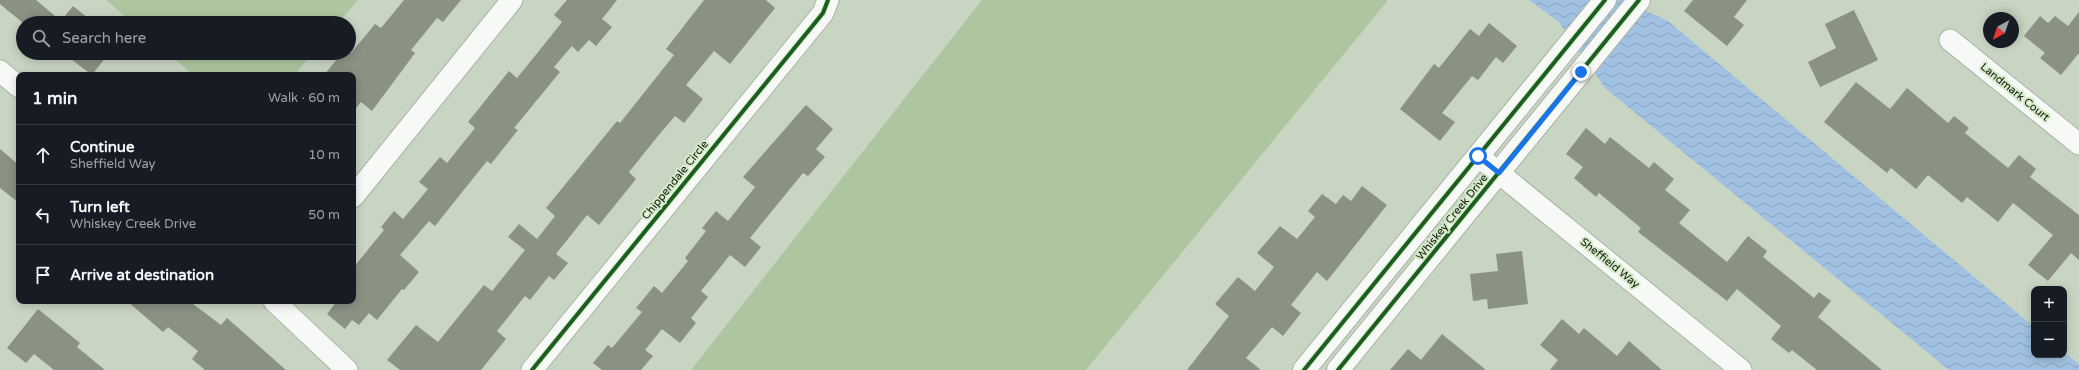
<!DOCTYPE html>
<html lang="en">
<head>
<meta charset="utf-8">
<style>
  :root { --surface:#171b24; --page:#20242c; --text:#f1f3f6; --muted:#9ea1a6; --line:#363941 }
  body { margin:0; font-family:"Varela Round",sans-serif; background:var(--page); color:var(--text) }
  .controls { position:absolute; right:12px; bottom:12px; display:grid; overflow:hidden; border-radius:8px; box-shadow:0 2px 10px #0003 }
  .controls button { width:36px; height:36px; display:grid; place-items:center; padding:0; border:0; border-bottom:1px solid var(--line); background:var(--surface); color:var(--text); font:20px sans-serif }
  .compass { position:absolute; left:1983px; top:12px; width:36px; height:36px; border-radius:50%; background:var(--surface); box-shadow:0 2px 10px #0003; rotate:220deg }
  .stop { position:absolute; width:12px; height:12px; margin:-9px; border:3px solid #1a73e8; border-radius:50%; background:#fff }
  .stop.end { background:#1a73e8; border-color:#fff; box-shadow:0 1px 4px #0008 }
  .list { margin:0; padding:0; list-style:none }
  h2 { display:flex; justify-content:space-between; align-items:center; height:52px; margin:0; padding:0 16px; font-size:17px }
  h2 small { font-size:13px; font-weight:400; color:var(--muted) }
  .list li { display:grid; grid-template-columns:26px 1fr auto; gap:12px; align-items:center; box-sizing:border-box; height:60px; padding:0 16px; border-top:1px solid var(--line) }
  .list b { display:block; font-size:15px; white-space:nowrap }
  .list p { margin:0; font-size:13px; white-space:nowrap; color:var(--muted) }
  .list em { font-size:13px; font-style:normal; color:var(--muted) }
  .icon { flex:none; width:22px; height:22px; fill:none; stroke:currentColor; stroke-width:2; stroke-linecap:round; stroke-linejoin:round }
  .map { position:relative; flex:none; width:2079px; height:370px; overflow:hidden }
  .search { position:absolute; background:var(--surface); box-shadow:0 2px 10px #0003; left:16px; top:16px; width:340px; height:44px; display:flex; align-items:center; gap:10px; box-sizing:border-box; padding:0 14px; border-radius:22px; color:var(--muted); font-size:15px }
  .panel { position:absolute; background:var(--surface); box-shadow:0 2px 10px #0003; left:16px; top:72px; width:340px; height:232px; border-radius:8px }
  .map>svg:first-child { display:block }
  .grass { fill:#adc69f }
  .water { fill:url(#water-waves) }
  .building { fill:#8b9183 }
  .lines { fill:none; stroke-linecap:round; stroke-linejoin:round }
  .street-casing { stroke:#aab3a5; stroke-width:23 }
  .secondary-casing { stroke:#aab3a5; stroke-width:24 }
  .street { stroke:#f7f9f6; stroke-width:21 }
  .secondary { stroke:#f7f9f6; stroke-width:22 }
  .cycleway-casing { stroke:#d4eac8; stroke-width:6 }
  .cycleway { stroke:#1b5e20; stroke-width:4 }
  .route { stroke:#1a73e8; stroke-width:5 }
  .labels { text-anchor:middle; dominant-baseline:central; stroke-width:4; stroke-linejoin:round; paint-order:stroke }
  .street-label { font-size:11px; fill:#0e160a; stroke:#d4eac8 }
</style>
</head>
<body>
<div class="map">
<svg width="2079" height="370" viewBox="0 0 2079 370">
  <defs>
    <pattern id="water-waves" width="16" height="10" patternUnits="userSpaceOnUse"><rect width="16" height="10" fill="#a0c1e1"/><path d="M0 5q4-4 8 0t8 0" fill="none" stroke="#89a5c0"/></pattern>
  </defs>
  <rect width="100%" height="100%" fill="#c9d5c3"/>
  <!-- grass -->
  <g class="grass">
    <path d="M 106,0 L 358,0 L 338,23 L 133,23 Z"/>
    <path d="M 982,0 L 1388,0 L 1086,370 L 691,370 Z"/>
    <path d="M 168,53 L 313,53 L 294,75 L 193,75 Z"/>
  </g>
  <!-- water -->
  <path class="water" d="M 1529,0 L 1623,0 L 1668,21 L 2034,327 L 2034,355 L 2064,355 L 2064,352 L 2079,364 L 2079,370 L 1949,370 L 1605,88 L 1559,22 Z"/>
  <!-- building -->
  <g class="building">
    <path d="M 0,0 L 36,0 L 61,21 L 73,6 L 94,23 L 23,23 L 0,4 Z"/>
    <path d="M 404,0 L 461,0 L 443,22 L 437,18 L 411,50 L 415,53 L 372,111 L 361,102 L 353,112 L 353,75 L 324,75 L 342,53 L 351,53 L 375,24 L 381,28 Z"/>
    <path d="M 567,0 L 617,0 L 602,19 L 612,27 L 596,46 L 589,40 L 578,52 L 572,46 L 554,67 L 560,72 L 514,128 L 518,130 L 491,164 L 487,161 L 435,226 L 429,221 L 400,255 L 419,272 L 404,290 L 402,289 L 377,320 L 369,313 L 359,325 L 352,320 L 345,329 L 327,314 L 337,301 L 353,301 L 353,268 L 384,230 L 381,227 L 394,211 L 403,219 L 428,189 L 419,182 L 440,157 L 447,163 L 475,128 L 468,122 L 509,71 L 517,78 L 547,41 L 562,22 L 554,15 Z"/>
    <path d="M 704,0 L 766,0 L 775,8 L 730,64 L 714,51 L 686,85 L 703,99 L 684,123 L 675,116 L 658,136 L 629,172 L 636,179 L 599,225 L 587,215 L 556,254 L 568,263 L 554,280 L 549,276 L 530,300 L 525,296 L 497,331 L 506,339 L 481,370 L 400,370 L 387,360 L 416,325 L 438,342 L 484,285 L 492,291 L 525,250 L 508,237 L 519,224 L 537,239 L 555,216 L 546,208 L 617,121 L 620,123 L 674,55 L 666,49 Z"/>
    <path d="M 1693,0 L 1747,0 L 1734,17 L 1744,25 L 1727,46 L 1684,11 Z"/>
    <path d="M 1854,10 L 1878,60 L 1820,87 L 1808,62 L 1836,48 L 1825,24 Z"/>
    <path d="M 2079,12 L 2079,53 L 2061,75 L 2040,58 L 2045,53 L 2024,36 L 2040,16 L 2048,23 L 2055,16 L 2068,26 Z"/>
    <path d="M 1489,23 L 1517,46 L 1503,63 L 1496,57 L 1478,80 L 1472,76 L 1442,113 L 1455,122 L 1440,141 L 1400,109 L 1434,64 L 1439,68 L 1470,29 L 1479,36 Z"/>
    <path d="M 63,53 L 109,53 L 92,75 Z"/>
    <path d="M 1856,82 L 1890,109 L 1907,88 L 1948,123 L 1954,116 L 1969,128 L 1965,133 L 2008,168 L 2019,155 L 2036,169 L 2030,177 L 2079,215 L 2079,260 L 2071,253 L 2048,281 L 2028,265 L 2053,235 L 2013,203 L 1998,222 L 1967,197 L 1962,203 L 1928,175 L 1916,189 L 1891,168 L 1887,173 L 1824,122 Z"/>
    <path d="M 806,105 L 833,129 L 816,149 L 825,157 L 808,176 L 803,173 L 750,238 L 761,247 L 745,267 L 730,255 L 701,291 L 708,297 L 691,318 L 696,323 L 680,343 L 662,329 L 645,350 L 653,356 L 641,370 L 602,370 L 593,363 L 608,345 L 612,348 L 642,312 L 636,308 L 654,286 L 662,293 L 688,261 L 685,258 L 706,231 L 702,228 L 716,211 L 728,221 L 755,187 L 743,177 Z"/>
    <path d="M 1586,128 L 1605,144 L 1610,137 L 1649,168 L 1654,162 L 1674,179 L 1665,190 L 1690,210 L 1679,223 L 1727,262 L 1748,236 L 1767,251 L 1763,257 L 1814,298 L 1819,292 L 1831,301 L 1818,317 L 1882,370 L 1817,370 L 1792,350 L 1789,353 L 1771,339 L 1781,326 L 1737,289 L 1727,301 L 1638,232 L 1641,228 L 1599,193 L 1596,197 L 1574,178 L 1583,167 L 1566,154 Z"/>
    <path d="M 0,149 L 19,165 L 19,203 L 0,188 Z"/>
    <path d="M 1362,186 L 1387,205 L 1327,281 L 1317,272 L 1291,305 L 1301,313 L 1283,336 L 1272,327 L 1246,358 L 1261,370 L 1187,370 L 1229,316 L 1215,304 L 1238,277 L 1255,291 L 1274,267 L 1257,253 L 1280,226 L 1297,239 L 1315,217 L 1308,211 L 1322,194 L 1336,204 L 1343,195 L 1351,201 Z"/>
    <path d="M 1522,251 L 1528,304 L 1488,309 L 1487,299 L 1473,301 L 1470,274 L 1498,271 L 1496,254 Z"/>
    <path d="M 127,301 L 189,301 L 221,325 L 227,318 L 286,370 L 205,370 L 192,359 L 198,351 L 168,327 L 163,332 Z"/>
    <path d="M 38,309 L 80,343 L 77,347 L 105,370 L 54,370 L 34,354 L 26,363 L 7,348 Z"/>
    <path d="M 1562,319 L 1579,334 L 1584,328 L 1617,356 L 1629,341 L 1662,370 L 1550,370 L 1558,360 L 1540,345 Z"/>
    <path d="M 1442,334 L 1486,370 L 1390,370 L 1408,349 L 1421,360 Z"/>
  </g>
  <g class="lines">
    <!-- street casing -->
    <g class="street-casing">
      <g id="street">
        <path d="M 1950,40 L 2079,144"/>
        <path d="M 0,71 L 19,87"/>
        <path d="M 1478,156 L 1741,370"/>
        <path d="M 353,197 L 512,0"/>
        <path d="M 274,301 L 347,370"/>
        <path d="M 532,370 L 823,13 L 828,0"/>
      </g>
    </g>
    <!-- secondary casing -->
    <g class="secondary-casing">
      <g id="secondary">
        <path d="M 1304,370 L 1605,0"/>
        <path d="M 1338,370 L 1639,0"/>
      </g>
    </g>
    <!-- street -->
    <use href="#street" class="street"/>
    <!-- secondary -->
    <use href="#secondary" class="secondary"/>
    <!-- cycleway casing -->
    <g class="cycleway-casing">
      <g id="cycleway">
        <path d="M 532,370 L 823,13 L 828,0"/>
        <path d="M 1304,370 L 1605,0"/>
        <path d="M 1338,370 L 1639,0"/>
      </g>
    </g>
    <!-- cycleway -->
    <use href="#cycleway" class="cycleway"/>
  </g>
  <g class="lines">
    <!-- route -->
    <path class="route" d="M 1478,156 L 1499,173 L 1581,72"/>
  </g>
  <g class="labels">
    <!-- street labels -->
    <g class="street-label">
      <text transform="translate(2015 92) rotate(39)">Landmark Court</text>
      <text transform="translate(675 180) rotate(-51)">Chippendale Circle</text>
      <text transform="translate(1452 217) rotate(-51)">Whiskey Creek Drive</text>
      <text transform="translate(1610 263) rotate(39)">Sheffield Way</text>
    </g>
  </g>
</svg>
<div class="controls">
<button>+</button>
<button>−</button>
</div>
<svg class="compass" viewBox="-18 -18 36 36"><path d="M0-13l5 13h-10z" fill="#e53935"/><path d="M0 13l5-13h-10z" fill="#9ea1a6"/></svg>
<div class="stop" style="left:1478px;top:156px"></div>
<div class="stop end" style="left:1581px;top:72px"></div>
<div class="search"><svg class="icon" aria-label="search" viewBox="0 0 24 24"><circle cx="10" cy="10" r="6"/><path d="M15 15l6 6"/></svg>Search here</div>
<section class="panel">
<h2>1 min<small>Walk · 60 m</small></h2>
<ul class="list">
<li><svg class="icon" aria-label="ahead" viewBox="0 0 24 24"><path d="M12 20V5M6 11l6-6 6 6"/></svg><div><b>Continue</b><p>Sheffield Way</p></div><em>10 m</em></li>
<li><svg class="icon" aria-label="left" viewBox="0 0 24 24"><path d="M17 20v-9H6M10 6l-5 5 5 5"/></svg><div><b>Turn left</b><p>Whiskey Creek Drive</p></div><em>50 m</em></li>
<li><svg class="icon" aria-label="arrive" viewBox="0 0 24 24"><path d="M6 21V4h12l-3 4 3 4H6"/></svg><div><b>Arrive at destination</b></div></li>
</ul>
</section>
</div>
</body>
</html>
